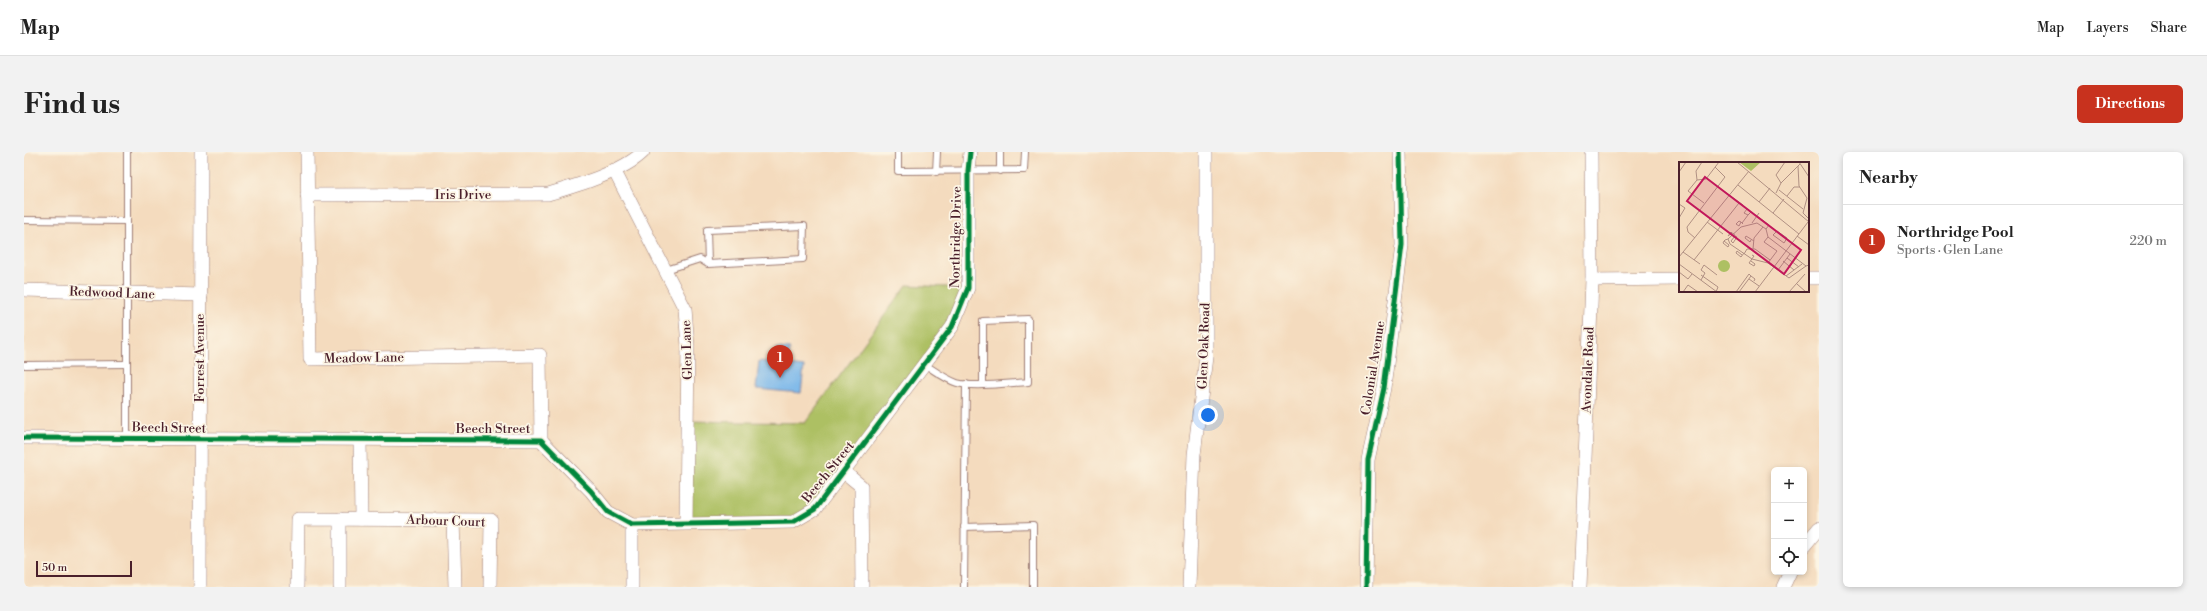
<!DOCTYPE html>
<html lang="en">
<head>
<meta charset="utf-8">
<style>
  :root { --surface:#fff; --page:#f2f2f2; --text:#222; --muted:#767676; --line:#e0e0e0; --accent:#c8321e }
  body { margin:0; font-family:"Libre Bodoni",serif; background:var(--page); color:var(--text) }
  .controls { position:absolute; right:12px; bottom:12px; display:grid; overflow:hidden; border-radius:6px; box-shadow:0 2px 6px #0003 }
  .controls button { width:36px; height:36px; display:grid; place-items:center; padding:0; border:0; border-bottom:1px solid var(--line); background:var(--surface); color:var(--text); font:20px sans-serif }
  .scale { position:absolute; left:12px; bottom:10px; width:96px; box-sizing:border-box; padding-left:4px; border:2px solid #4a1f2b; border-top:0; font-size:11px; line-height:14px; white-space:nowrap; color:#4a1f2b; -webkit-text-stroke:3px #fcf5e5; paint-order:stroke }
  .you { position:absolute; left:1184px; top:263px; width:14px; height:14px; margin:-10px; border:3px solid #fff; border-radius:50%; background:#1a73e8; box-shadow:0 0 0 6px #1a73e833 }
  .badge { display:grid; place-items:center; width:26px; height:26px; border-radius:50%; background:var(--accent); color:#fff; font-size:13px; font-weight:700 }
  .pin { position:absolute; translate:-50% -33px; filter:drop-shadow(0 1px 2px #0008) }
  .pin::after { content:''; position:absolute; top:21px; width:14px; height:12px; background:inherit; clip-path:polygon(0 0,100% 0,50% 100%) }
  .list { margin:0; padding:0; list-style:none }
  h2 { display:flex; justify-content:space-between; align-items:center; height:52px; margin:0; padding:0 16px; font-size:17px }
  h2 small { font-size:13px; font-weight:400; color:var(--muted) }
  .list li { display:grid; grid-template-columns:26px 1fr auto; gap:12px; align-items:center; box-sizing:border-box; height:72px; padding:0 16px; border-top:1px solid var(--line) }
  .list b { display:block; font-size:15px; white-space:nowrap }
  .list p { margin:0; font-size:13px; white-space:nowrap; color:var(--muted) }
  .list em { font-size:13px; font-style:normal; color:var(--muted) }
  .icon { flex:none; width:22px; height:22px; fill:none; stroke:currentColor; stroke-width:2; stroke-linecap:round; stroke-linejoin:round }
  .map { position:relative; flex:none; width:1795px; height:435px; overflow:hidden; border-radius:6px }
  header { display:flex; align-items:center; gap:24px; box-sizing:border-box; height:56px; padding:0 20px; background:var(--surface); border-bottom:1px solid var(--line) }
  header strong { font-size:19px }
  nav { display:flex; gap:22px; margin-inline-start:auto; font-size:14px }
  .intro { display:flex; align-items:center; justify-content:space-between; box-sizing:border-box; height:96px; padding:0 24px }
  h1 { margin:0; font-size:28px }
  .button { padding:10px 18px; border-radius:6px; background:var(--accent); color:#fff; font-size:14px; font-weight:700 }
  main { display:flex; gap:24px; padding:0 24px }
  aside { flex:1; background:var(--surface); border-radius:6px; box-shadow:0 2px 6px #0003 }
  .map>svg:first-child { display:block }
  .green { fill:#adc063; stroke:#7c7047 }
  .water { fill:#76b5ea; stroke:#606a8a }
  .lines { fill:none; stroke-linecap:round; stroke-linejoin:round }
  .lane-casing { stroke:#9f7d74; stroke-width:8 }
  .street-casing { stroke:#9f7d74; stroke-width:14 }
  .lane { stroke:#fff; stroke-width:6 }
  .street { stroke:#fff; stroke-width:13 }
  .cycleway-casing { stroke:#fcf5e5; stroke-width:8 }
  .cycleway { stroke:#00873e; stroke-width:5 }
  .labels { text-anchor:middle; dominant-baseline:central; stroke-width:3.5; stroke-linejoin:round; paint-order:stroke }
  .street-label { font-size:13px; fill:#4a1f2b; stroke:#fcf5e5 }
  .inset-road { fill:none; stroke:#b09083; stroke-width:1 }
  .view { fill:#c2185b; fill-opacity:0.15; stroke:#c2185b; stroke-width:2 }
  .inset-edge { fill:none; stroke:#4a1f2b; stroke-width:2 }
</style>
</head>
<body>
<header>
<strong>Map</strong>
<nav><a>Map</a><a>Layers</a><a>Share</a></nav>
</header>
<div class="intro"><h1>Find us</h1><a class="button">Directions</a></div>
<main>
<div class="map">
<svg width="1795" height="435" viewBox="0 0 1795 435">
  <rect width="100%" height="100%" fill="#fcf5e5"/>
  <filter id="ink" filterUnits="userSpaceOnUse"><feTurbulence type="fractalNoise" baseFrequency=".025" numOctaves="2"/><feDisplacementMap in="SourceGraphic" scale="8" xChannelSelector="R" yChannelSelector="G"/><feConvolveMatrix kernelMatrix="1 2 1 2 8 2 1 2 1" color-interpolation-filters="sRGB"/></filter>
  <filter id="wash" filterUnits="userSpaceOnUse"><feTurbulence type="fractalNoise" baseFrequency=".012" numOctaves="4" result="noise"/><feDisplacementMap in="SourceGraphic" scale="16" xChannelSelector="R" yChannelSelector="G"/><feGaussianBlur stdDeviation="0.9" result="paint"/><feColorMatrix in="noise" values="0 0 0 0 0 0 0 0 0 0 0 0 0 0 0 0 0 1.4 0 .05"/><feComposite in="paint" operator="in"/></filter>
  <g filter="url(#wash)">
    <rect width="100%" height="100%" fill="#f4dbbe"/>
    <!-- green -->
    <path class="green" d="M 883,133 L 944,136 L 928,175 L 820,320 L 769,370 L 663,371 L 663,269 L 781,271 Z"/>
    <!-- water -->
    <path class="water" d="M 753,196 L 766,197 L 764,213 L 780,215 L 777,241 L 732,237 L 735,209 L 751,211 Z"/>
  </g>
  <g filter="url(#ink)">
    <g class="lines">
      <!-- lane casing -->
      <g class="lane-casing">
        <g id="lane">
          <path d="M 103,0 L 103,286"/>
          <path d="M 874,0 L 874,19 L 1000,18 L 1001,0"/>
          <path d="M 976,19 L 976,0"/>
          <path d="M 912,20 L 913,0"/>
          <path d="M 0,68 L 103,69"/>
          <path d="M 642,118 L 676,107 L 684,112 L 779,107 L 780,74 L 683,78 L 684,112"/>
          <path d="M 900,212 C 911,219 921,227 933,231 C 949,236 986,231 1004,230 L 1004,167 L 959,169 L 959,232"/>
          <path d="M 0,213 L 103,212"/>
          <path d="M 940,375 L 1009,373 L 1009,435"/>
          <path d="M 940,435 L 942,232"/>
        </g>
      </g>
      <!-- street casing -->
      <g class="street-casing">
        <g id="street">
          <path d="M 283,0 L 286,207 L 516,203 L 517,288"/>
          <path d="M 590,18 L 661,157 L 664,194 L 662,371"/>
          <path d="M 283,43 L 524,42 C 551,34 599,20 619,0"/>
          <path d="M 1784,126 L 1795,126"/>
          <path d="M 1568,128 L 1656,127"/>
          <path d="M 0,138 L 177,143"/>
          <path d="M 0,286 L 517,288 L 567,339 L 584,360 L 608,373 L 769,370 L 791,357 L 928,175 L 944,136 L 944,19 L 946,0"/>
          <path d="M 336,287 L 337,367"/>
          <path d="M 820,320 L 837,334 L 838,435"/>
          <path d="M 429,367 L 431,435"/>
          <path d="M 608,373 L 608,435"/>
          <path d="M 1780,394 L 1795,376"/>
          <path d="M 176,435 L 177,0"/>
          <path d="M 273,435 L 274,367 L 467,368 L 466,435"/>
          <path d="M 316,435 L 316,367"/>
          <path d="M 1165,435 L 1170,303 L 1182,205 L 1182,0"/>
          <path d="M 1342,435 L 1344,308 L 1360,236 L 1378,93 L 1376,0"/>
          <path d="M 1556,435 L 1568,128 L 1567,0"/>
          <path d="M 1759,435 L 1766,420"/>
        </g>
      </g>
      <!-- lane -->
      <use href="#lane" class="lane"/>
      <!-- street -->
      <use href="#street" class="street"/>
      <!-- cycleway casing -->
      <g class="cycleway-casing">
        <g id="cycleway">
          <path d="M 0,286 L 517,288 L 567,339 L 584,360 L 608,373 L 769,370 L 791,357 L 928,175 L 944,136 L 944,19 L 946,0"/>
          <path d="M 1342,435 L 1344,308 L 1360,236 L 1378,93 L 1376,0"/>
        </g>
      </g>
      <!-- cycleway -->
      <use href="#cycleway" class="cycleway"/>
    </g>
  </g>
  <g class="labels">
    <!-- street labels -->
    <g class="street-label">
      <text x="439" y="43">Iris Drive</text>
      <text transform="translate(932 85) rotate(-89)">Northridge Drive</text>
      <text transform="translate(88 141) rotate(2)">Redwood Lane</text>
      <text transform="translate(1180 194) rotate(-88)">Glen Oak Road</text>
      <text transform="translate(663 198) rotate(-92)">Glen Lane</text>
      <text transform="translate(176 206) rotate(-90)">Forrest Avenue</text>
      <text transform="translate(340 206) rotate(-1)">Meadow Lane</text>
      <text transform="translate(1349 216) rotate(-81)">Colonial Avenue</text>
      <text transform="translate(1564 218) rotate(-88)">Avondale Road</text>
      <text transform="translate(145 276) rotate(1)">Beech Street</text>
      <text x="469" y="277">Beech Street</text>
      <text transform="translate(804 320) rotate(-51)">Beech Street</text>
      <text transform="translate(422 369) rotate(2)">Arbour Court</text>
    </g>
  </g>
  <!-- overview -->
  <g transform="translate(1655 10)">
    <rect width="130" height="130" fill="#f4dbbe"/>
    <path d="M 60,0 L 82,0 L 72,9 ZM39 104a6 6 0 1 1 12 0a6 6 0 1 1-12 0Z" fill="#adc063"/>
    <path class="inset-road" d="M 23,0 L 17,9 L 18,18 L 9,29 L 25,41M 58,0 L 130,60M 120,0 L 130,15M 119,4 L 120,24 L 128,36 L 124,51 L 130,57M 0,10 L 7,0M 18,18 L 27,17 L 40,0M 102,21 L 97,13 L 106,0M 59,23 L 120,72M 39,25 L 64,43M 100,28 L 124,47M 97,31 L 102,21 L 121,2M 108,34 L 115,25 L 121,25M 80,40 L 91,26M 0,42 L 6,46 L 0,56M 94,51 L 105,37M 78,54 L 90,63 L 87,67M 28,60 L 44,72M 62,60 L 60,64 L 57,62 L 60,59 L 62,60 L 64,62M 63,61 L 69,53 L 72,50 L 68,47 L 65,51 L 69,53M 73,61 L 80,51M 98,69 L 108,76 L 105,81 L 94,73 ZM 53,71 L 49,74 L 52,70 L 53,71 L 55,72 L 56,74 L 58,75 L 54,81 L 52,79 L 56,74M 118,74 L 130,83M 89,75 L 85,80 L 98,89 L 89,101M 16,76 L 9,70 L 8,65 L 46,15 L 36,5M 72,78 L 71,80 L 66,76 L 67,74 L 75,79M 45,79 L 50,83 L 49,85 L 44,81 L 45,79 L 46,78 L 49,77M 74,87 L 75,76 L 84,65M 4,90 L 21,102M 65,92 L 68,87 L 76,87 L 91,98M 63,93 L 58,89 L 57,91 L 62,95 L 65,91M 0,95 L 70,9M 108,96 L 120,105M 15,98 L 60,41M 72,99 L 76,102 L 75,104 L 70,101 L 75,94 L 73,93M 104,99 L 115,108M 0,102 L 38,130M 127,104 L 110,116 L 89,101 L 73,97 L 51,82 L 49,77 L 62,65 L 78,61 L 87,67 L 89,75 L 127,104 L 130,103M 99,108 L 111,92M 0,110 L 9,117 L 13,112M 22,113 L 39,125 L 37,130M 107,114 L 123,102M 70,117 L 80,124M 22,118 L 26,111 L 22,108 L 25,103 L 38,113M 118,122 L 127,130M 4,130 L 9,123 L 19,130M 57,130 L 70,112 L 72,114M 60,130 L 72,114 L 76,117 L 75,119M 76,130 L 129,60M 110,130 L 126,112"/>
    <path class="view" d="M 26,15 L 122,88 L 105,112 L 8,39 Z"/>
    <rect width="130" height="130" class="inset-edge"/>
  </g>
</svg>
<div class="controls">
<button>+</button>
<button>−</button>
<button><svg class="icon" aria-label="locate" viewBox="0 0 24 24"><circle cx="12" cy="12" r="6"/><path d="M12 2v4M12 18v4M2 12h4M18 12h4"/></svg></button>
</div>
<div class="scale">50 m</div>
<div class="you"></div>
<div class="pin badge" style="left:756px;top:226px">1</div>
</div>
<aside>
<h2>Nearby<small></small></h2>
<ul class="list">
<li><span class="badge">1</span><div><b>Northridge Pool</b><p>Sports · Glen Lane</p></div><em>220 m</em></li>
</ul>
</aside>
</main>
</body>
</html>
